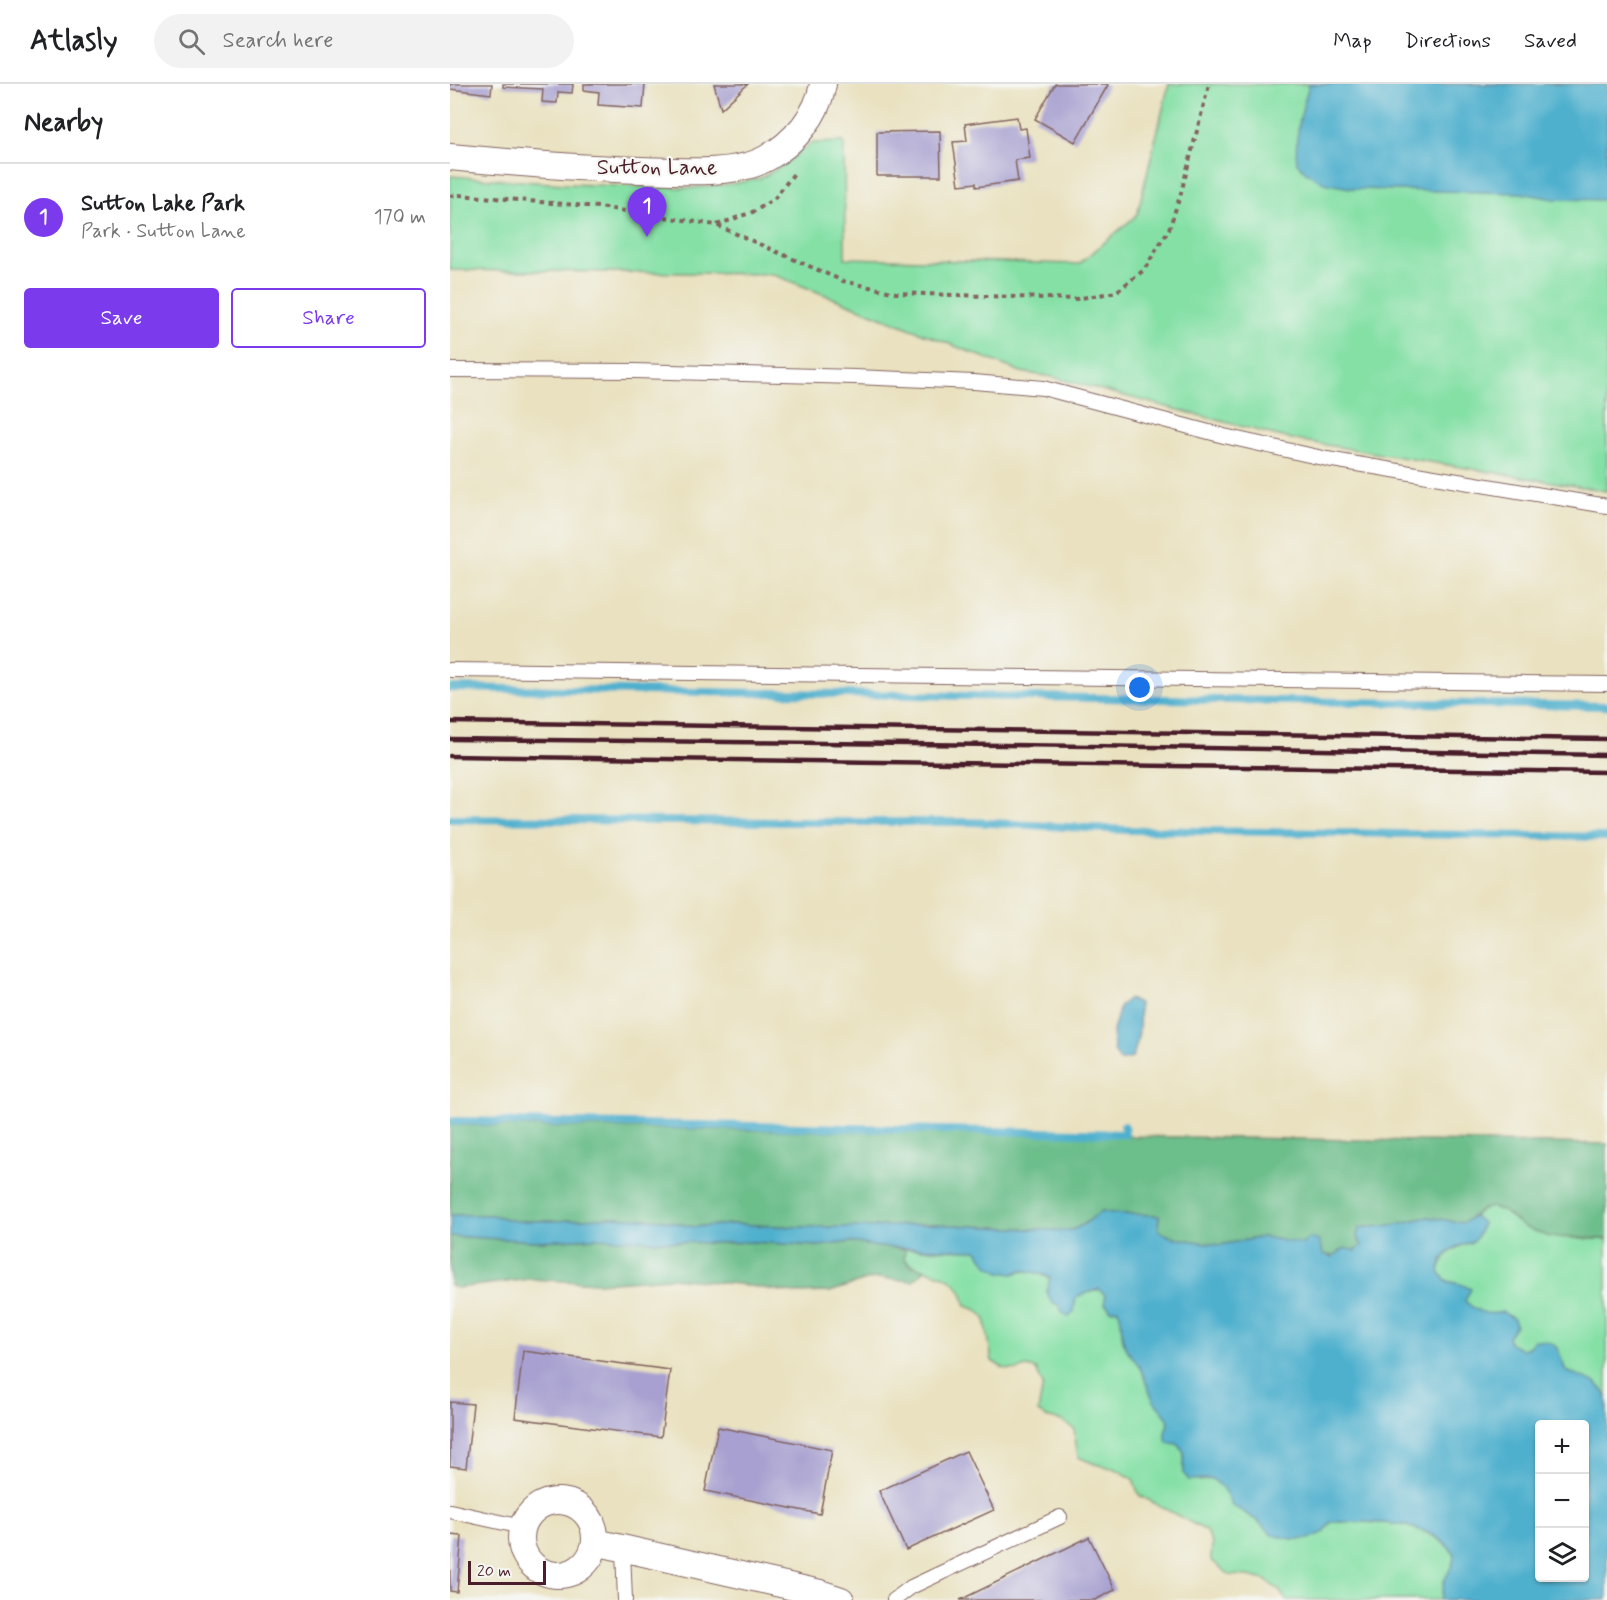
<!DOCTYPE html>
<html lang="en">
<head>
<meta charset="utf-8">
<style>
  :root { --surface:#fff; --page:#f2f2f2; --text:#202124; --muted:#757577; --line:#e0e0e0; --accent:#7c3aed }
  body { margin:0; font-family:Mynerve,sans-serif; background:var(--page); color:var(--text) }
  .controls { position:absolute; right:18px; bottom:18px; display:grid; overflow:hidden; border-radius:6px; box-shadow:0 2px 4px #0004 }
  .controls button { width:54px; height:54px; display:grid; place-items:center; padding:0; border:0; border-bottom:2px solid var(--line); background:var(--surface); color:var(--text); font:30px sans-serif }
  .scale { position:absolute; left:18px; bottom:15px; width:78px; box-sizing:border-box; padding-left:6px; border:3px solid #4a1f2b; border-top:0; font-size:16px; line-height:21px; white-space:nowrap; color:#4a1f2b; -webkit-text-stroke:4px #f6f6f2; paint-order:stroke }
  .you { position:absolute; left:690px; top:604px; width:21px; height:21px; margin:-15px; border:4px solid #fff; border-radius:50%; background:#1a73e8; box-shadow:0 0 0 9px #1a73e833 }
  .badge { display:grid; place-items:center; width:39px; height:39px; border-radius:50%; background:var(--accent); color:#fff; font-size:20px; font-weight:700 }
  .pin { position:absolute; translate:-50% -50px; filter:drop-shadow(0 2px 3px #0008) }
  .pin::after { content:''; position:absolute; top:32px; width:21px; height:18px; background:inherit; clip-path:polygon(0 0,100% 0,50% 100%) }
  .list { margin:0; padding:0; list-style:none }
  h2 { display:flex; justify-content:space-between; align-items:center; height:78px; margin:0; padding:0 24px; font-size:26px }
  h2 small { font-size:20px; font-weight:400; color:var(--muted) }
  .list li { display:grid; grid-template-columns:39px 1fr auto; gap:18px; align-items:center; box-sizing:border-box; height:108px; padding:0 24px; border-top:2px solid var(--line) }
  .list b { display:block; font-size:22px; white-space:nowrap }
  .list p { margin:0; font-size:20px; white-space:nowrap; color:var(--muted) }
  .list em { font-size:20px; font-style:normal; color:var(--muted) }
  .actions { display:flex; gap:12px; padding:18px 24px }
  .actions a { flex:1; padding:14px 0; border:2px solid var(--accent); border-radius:6px; text-align:center; font-size:21px; color:var(--accent) }
  .actions .main { background:var(--accent); color:#fff }
  .icon { flex:none; width:33px; height:33px; fill:none; stroke:currentColor; stroke-width:2; stroke-linecap:round; stroke-linejoin:round }
  .map { position:relative; flex:none; width:1157px; height:1516px; overflow:hidden }
  header { display:flex; align-items:center; gap:36px; box-sizing:border-box; height:84px; padding:0 30px; background:var(--surface); border-bottom:2px solid var(--line) }
  header strong { font-size:28px }
  nav { display:flex; gap:33px; margin-inline-start:auto; font-size:21px }
  .search { width:420px; height:54px; background:var(--page); display:flex; align-items:center; gap:15px; box-sizing:border-box; padding:0 21px; border-radius:33px; color:var(--muted); font-size:22px }
  main { display:flex }
  aside { flex:1; background:var(--surface) }
  .map>svg:first-child { display:block }
  .green { fill:#85e0a6; stroke:#688068; stroke-width:1.5 }
  .forest { fill:#6cbe8b; stroke:#5b6e5b; stroke-width:1.5 }
  .water { fill:#4fb0ce; stroke:#4c687c; stroke-width:1.5; fill-rule:evenodd }
  .lines { fill:none; stroke-linecap:round; stroke-linejoin:round }
  .stream { stroke:#4fb0ce; stroke-width:8 }
  .building { fill:#a7a0d0 }
  .service-casing { stroke:#82635f; stroke-width:16 }
  .minor-casing { stroke:#82635f; stroke-width:28 }
  .path { stroke:#82635f; stroke-width:4; stroke-dasharray:4.5 4.5; stroke-linecap:butt }
  .service { stroke:#fff; stroke-width:14 }
  .minor { stroke:#fff; stroke-width:26 }
  .rail { stroke:#4a1f2b; stroke-width:4.5 }
  .labels { text-anchor:middle; dominant-baseline:central; stroke-width:4.5; stroke-linejoin:round; paint-order:stroke }
  .street-label { font-size:22px; fill:#4a1f2b; stroke:#f6f6f2 }
</style>
</head>
<body>
<header>
<strong>Atlasly</strong>
<div class="search"><svg class="icon" aria-label="search" viewBox="0 0 24 24"><circle cx="10" cy="10" r="6"/><path d="M15 15l6 6"/></svg>Search here</div>
<nav><a>Map</a><a>Directions</a><a>Saved</a></nav>
</header>
<main>
<aside>
<h2>Nearby<small></small></h2>
<ul class="list">
<li><span class="badge">1</span><div><b>Sutton Lake Park</b><p>Park · Sutton Lane</p></div><em>170 m</em></li>
</ul>
<div class="actions"><a class="main">Save</a><a>Share</a></div>
</aside>
<div class="map">
<svg width="1157" height="1516" viewBox="0 0 1157 1516">
  <rect width="100%" height="100%" fill="#f6f6f2"/>
  <filter id="ink" filterUnits="userSpaceOnUse"><feTurbulence type="fractalNoise" baseFrequency=".0167" numOctaves="2"/><feDisplacementMap in="SourceGraphic" scale="12" xChannelSelector="R" yChannelSelector="G"/><feConvolveMatrix kernelMatrix="1 2 1 2 8 2 1 2 1" color-interpolation-filters="sRGB"/></filter>
  <filter id="wash" filterUnits="userSpaceOnUse"><feTurbulence type="fractalNoise" baseFrequency=".008" numOctaves="4" result="noise"/><feDisplacementMap in="SourceGraphic" scale="24" xChannelSelector="R" yChannelSelector="G"/><feGaussianBlur stdDeviation="1.35" result="paint"/><feColorMatrix in="noise" values="0 0 0 0 0 0 0 0 0 0 0 0 0 0 0 0 0 1.4 0 .05"/><feComposite in="paint" operator="in"/></filter>
  <g filter="url(#wash)">
    <rect width="100%" height="100%" fill="#e9e1bf"/>
    <!-- green -->
    <g class="green">
      <path d="M 719,0 L 1157,0 L 1157,407 L 840,355 L 602,293 L 571,288 L 322,190 L 0,186 L 0,92 L 114,100 L 241,104 L 281,100 L 311,94 L 334,81 L 361,59 L 394,58 L 395,174 L 629,180 L 687,131 Z"/>
      <path d="M 1041,1123 L 1053,1127 L 1074,1143 L 1130,1155 L 1157,1155 L 1157,1314 C 1152,1297 1131,1293 1116,1287 L 1111,1276 L 1080,1262 L 1071,1266 L 1059,1260 L 1058,1253 L 1066,1241 L 1024,1225 L 1015,1217 L 1013,1201 L 997,1197 L 989,1188 C 992,1170 1005,1163 1022,1158 L 1032,1139 L 1024,1132 L 1032,1125 Z"/>
      <path d="M 455,1165 L 526,1166 L 563,1190 C 576,1184 588,1188 600,1195 L 597,1208 L 609,1221 L 624,1228 L 625,1217 L 627,1212 L 649,1205 L 655,1211 L 655,1220 L 661,1226 L 668,1225 C 674,1237 669,1250 675,1262 C 678,1269 685,1275 689,1282 C 695,1292 698,1309 705,1317 C 710,1324 714,1329 719,1336 L 715,1349 C 735,1365 735,1365 734,1390 L 750,1397 L 762,1395 L 772,1403 L 782,1421 L 808,1437 L 822,1451 L 875,1448 L 881,1438 C 922,1438 978,1434 1005,1471 L 1002,1482 L 994,1497 L 991,1516 L 836,1516 L 828,1505 L 815,1496 L 799,1492 L 780,1491 L 761,1476 L 762,1460 L 755,1446 L 689,1411 L 683,1395 L 666,1385 L 645,1380 L 628,1373 L 624,1345 L 612,1337 L 596,1333 L 588,1328 L 593,1301 L 586,1285 L 576,1283 L 567,1286 L 553,1284 L 542,1277 L 535,1234 L 527,1226 L 516,1222 C 514,1216 513,1208 509,1204 C 497,1186 469,1189 454,1175 Z"/>
    </g>
    <!-- forest -->
    <g class="forest">
      <path d="M 0,1041 L 1157,1060 L 1157,1155 L 1099,1153 L 1074,1143 L 1053,1127 L 1041,1123 L 1032,1125 L 1013,1139 L 978,1133 L 943,1141 L 909,1144 L 907,1153 L 912,1161 C 903,1170 886,1174 873,1170 L 872,1164 L 813,1153 L 770,1161 L 724,1154 L 710,1148 L 708,1142 L 709,1132 C 690,1129 670,1132 652,1127 L 633,1141 L 620,1147 L 482,1140 L 418,1143 L 346,1143 L 282,1140 L 244,1143 L 213,1136 L 164,1133 L 107,1137 L 65,1137 L 41,1131 L 0,1131 Z"/>
      <path d="M 0,1152 L 87,1157 L 147,1154 L 207,1157 L 260,1159 L 304,1158 L 368,1162 L 401,1158 L 429,1163 L 455,1165 L 454,1175 L 460,1181 L 475,1186 L 463,1197 L 428,1194 L 416,1196 L 380,1208 L 344,1209 L 288,1200 L 221,1194 L 147,1199 L 80,1195 L 7,1204 L 0,1202 Z"/>
    </g>
    <!-- water -->
    <g class="water">
      <path d="M 859,0 L 1157,0 L 1157,116 L 1104,115 L 1070,109 L 905,105 L 874,99 L 857,89 L 847,79 C 844,51 852,27 859,0 Z"/>
      <path d="M 678,915 L 689,919 C 690,938 690,956 682,974 L 670,977 L 664,967 L 663,947 L 670,922 Z"/>
      <path d="M 652,1127 C 670,1132 690,1129 709,1132 L 708,1142 L 710,1148 L 724,1154 L 770,1161 L 813,1153 L 853,1160 L 859,1154 L 869,1157 L 873,1170 L 882,1173 L 895,1164 L 906,1167 L 912,1161 L 907,1153 L 909,1144 L 943,1141 L 978,1133 L 1013,1139 L 1024,1132 L 1032,1139 C 1031,1143 1030,1149 1027,1153 C 1022,1159 1016,1159 1009,1162 C 998,1167 990,1176 989,1188 L 997,1197 L 1013,1201 L 1021,1205 L 1015,1217 C 1027,1228 1037,1232 1053,1228 L 1064,1235 L 1066,1241 L 1058,1253 L 1060,1260 L 1072,1266 L 1080,1262 L 1084,1256 C 1111,1257 1107,1266 1116,1287 C 1131,1293 1152,1297 1157,1314 L 1157,1516 L 991,1516 L 994,1497 L 1002,1482 L 1005,1470 C 978,1434 922,1438 881,1438 L 875,1448 L 859,1455 L 842,1455 L 822,1451 L 808,1437 L 782,1421 L 772,1403 L 762,1395 L 739,1396 L 734,1390 L 734,1368 L 728,1360 L 717,1359 L 715,1349 L 719,1336 C 714,1328 709,1324 704,1317 C 699,1309 695,1292 689,1282 C 685,1275 678,1269 675,1262 C 670,1250 674,1237 668,1225 L 661,1226 L 655,1219 L 655,1211 L 649,1205 L 627,1212 L 625,1217 L 624,1228 L 619,1233 L 612,1228 L 609,1221 L 601,1218 L 597,1208 L 600,1194 L 592,1190 L 572,1186 L 563,1190 L 550,1188 L 539,1182 L 526,1166 L 429,1163 L 401,1158 L 368,1162 L 304,1158 L 260,1159 L 207,1157 L 147,1154 L 87,1157 L 0,1152 L 0,1131 L 42,1131 L 65,1137 L 107,1137 L 163,1133 L 213,1136 L 244,1143 L 282,1140 L 346,1143 L 418,1143 L 482,1140 L 620,1147 L 633,1141 ZM 1090,1340 L 1134,1340 L 1134,1494 L 1090,1494 Z"/>
    </g>
    <g class="lines">
      <!-- stream -->
      <g class="stream">
        <path d="M 0,604 L 1157,622"/>
        <path d="M 0,735 L 338,738 L 522,738 L 677,746 L 1157,753"/>
        <path d="M 0,1037 L 306,1042 L 675,1050 L 674,1042"/>
      </g>
    </g>
    <g id="blocks">
      <!-- building -->
      <g class="building">
        <path d="M 0,0 L 42,0 L 41,10 L 0,5 Z"/>
        <path d="M 53,0 L 123,0 L 122,9 L 108,8 L 107,19 L 92,18 L 93,5 L 53,3 Z"/>
        <path d="M 134,0 L 195,0 L 193,24 L 148,21 L 149,8 L 134,6 Z"/>
        <path d="M 264,0 L 298,0 L 271,25 Z"/>
        <path d="M 605,0 L 656,0 L 658,1 L 625,58 L 585,35 Z"/>
        <path d="M 567,33 L 569,45 L 576,44 L 580,74 L 565,76 L 568,97 L 526,103 L 526,99 L 509,101 L 503,58 L 517,57 L 515,40 Z"/>
        <path d="M 490,47 L 491,92 L 427,92 L 427,48 Z"/>
        <path d="M 73,1267 L 220,1286 L 211,1353 L 65,1334 Z"/>
        <path d="M 0,1318 L 23,1320 L 16,1384 L 0,1382 Z"/>
        <path d="M 268,1343 L 382,1366 L 370,1430 L 255,1407 Z"/>
        <path d="M 516,1367 L 544,1426 L 456,1466 L 429,1407 Z"/>
        <path d="M 0,1451 L 12,1452 L 7,1508 L 0,1507 Z"/>
        <path d="M 639,1453 L 665,1506 L 645,1516 L 510,1516 Z"/>
      </g>
    </g>
  </g>
  <g filter="url(#ink)">
    <use href="#blocks" fill-opacity="0" stroke="#82635f" stroke-width="1.5"/>
    <g class="lines">
      <!-- service casing -->
      <g class="service-casing">
        <g id="service">
          <path d="M 0,286 L 184,287 L 405,293 L 524,298 L 593,304 L 774,352 L 877,375 L 1157,422"/>
          <path d="M 0,586 L 1157,600"/>
          <path d="M 0,1427 L 72,1443"/>
          <path d="M 173,1466 L 175,1516"/>
          <path d="M 444,1516 L 461,1503 L 610,1433"/>
        </g>
      </g>
      <!-- minor casing -->
      <g class="minor-casing">
        <g id="minor">
          <path d="M 0,73 C 64,79 127,84 191,86 C 226,87 286,92 317,74 C 344,59 368,31 373,0"/>
          <circle cx="108" cy="1454" r="37"/>
          <path d="M 145,1458 L 370,1509 L 391,1516"/>
        </g>
      </g>
      <!-- path -->
      <g class="path">
        <path d="M 0,112 L 9,111 L 149,123 L 266,141 L 393,197 L 446,209 L 626,215 L 666,208 L 694,186 L 719,145 L 731,109 L 759,0"/>
        <path d="M 267,141 L 305,127 L 324,115 L 345,88"/>
      </g>
      <!-- service -->
      <use href="#service" class="service"/>
      <!-- minor -->
      <use href="#minor" class="minor"/>
      <!-- rail -->
      <g class="rail">
        <path d="M 0,638 L 1157,655"/>
        <path d="M 0,655 L 641,662 L 1157,671"/>
        <path d="M 0,672 L 1157,688"/>
      </g>
    </g>
  </g>
  <g class="labels">
    <!-- street labels -->
    <g class="street-label">
      <text x="207" y="84">Sutton Lane</text>
    </g>
  </g>
</svg>
<div class="controls">
<button>+</button>
<button>−</button>
<button><svg class="icon" aria-label="layers" viewBox="0 0 24 24"><path d="M12 4l9 5-9 5-9-5zM3 14l9 5 9-5"/></svg></button>
</div>
<div class="scale">20 m</div>
<div class="you"></div>
<div class="pin badge" style="left:197px;top:153px">1</div>
</div>
</main>
</body>
</html>
